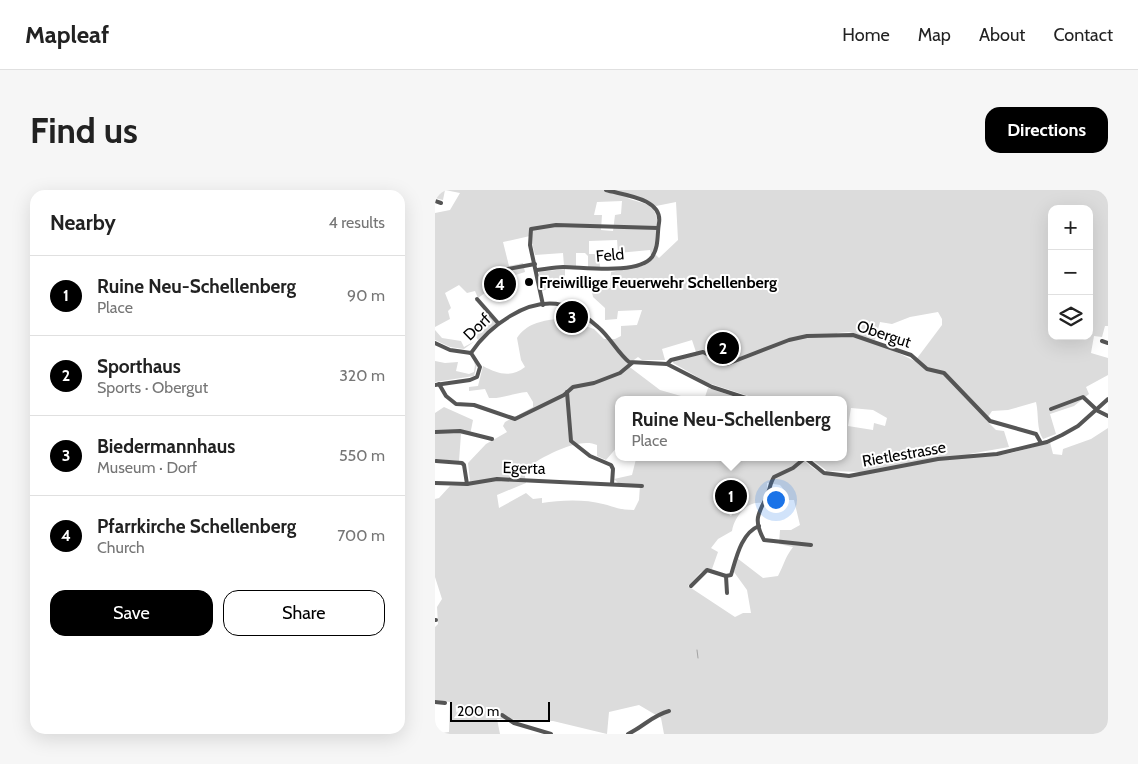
<!DOCTYPE html>
<html lang="en">
<head>
<meta charset="utf-8">
<style>
  :root { --surface:#fff; --page:#f6f6f6; --text:#222; --muted:#767676; --line:#e0e0e0; --accent:#000 }
  body { margin:0; font-family:Cabin,sans-serif; background:var(--page); color:var(--text) }
  .controls { position:absolute; right:15px; top:15px; display:grid; overflow:hidden; border-radius:10px; box-shadow:0 5px 20px #0002 }
  .controls button { width:45px; height:45px; display:grid; place-items:center; padding:0; border:0; border-bottom:1px solid var(--line); background:var(--surface); color:var(--text); font:25px sans-serif }
  .scale { position:absolute; left:15px; bottom:12px; width:100px; box-sizing:border-box; padding-left:5px; border:2px solid #000; border-top:0; font-size:14px; line-height:18px; white-space:nowrap; color:#000; -webkit-text-stroke:4px #fff; paint-order:stroke }
  .you { position:absolute; left:340px; top:309px; width:18px; height:18px; margin:-12px; border:4px solid #fff; border-radius:50%; background:#1a73e8; box-shadow:0 0 0 8px #1a73e833 }
  .badge { display:grid; place-items:center; width:32px; height:32px; border-radius:50%; background:var(--accent); color:#fff; font-size:16px; font-weight:700 }
  .pin { position:absolute; translate:-50% -50%; border:2px solid #fff; box-shadow:0 1px 5px #0006 }
  .popup { position:absolute; left:180px; top:206px; width:232px; height:65px; box-sizing:border-box; display:grid; place-content:center; border-radius:10px; background:var(--surface); filter:drop-shadow(0 1px 4px #0005); font-size:16px; white-space:nowrap; color:var(--muted) }
  .popup b { font-size:19px; color:var(--text) }
  .popup::after { content:''; position:absolute; left:50%; top:100%; margin-left:-10px; border:10px solid transparent; border-top-color:var(--surface) }
  .list { margin:0; padding:0; list-style:none }
  h2 { display:flex; justify-content:space-between; align-items:center; height:65px; margin:0; padding:0 20px; font-size:21px }
  h2 small { font-size:16px; font-weight:400; color:var(--muted) }
  .list li { display:grid; grid-template-columns:32px 1fr auto; gap:15px; align-items:center; box-sizing:border-box; height:80px; padding:0 20px; border-top:1px solid var(--line) }
  .list b { display:block; font-size:19px; white-space:nowrap }
  .list p { margin:0; font-size:16px; white-space:nowrap; color:var(--muted) }
  .list em { font-size:16px; font-style:normal; color:var(--muted) }
  .actions { display:flex; gap:10px; padding:15px 20px }
  .actions a { flex:1; padding:11px 0; border:1px solid var(--accent); border-radius:15px; text-align:center; font-size:18px; color:var(--accent) }
  .actions .main { background:var(--accent); color:#fff }
  .icon { flex:none; width:28px; height:28px; fill:none; stroke:currentColor; stroke-width:2; stroke-linecap:round; stroke-linejoin:round }
  .map { position:relative; flex:none; width:673px; height:544px; overflow:hidden; border-radius:15px }
  header { display:flex; align-items:center; gap:30px; box-sizing:border-box; height:70px; padding:0 25px; background:var(--surface); border-bottom:1px solid var(--line) }
  header strong { font-size:24px }
  nav { display:flex; gap:28px; margin-inline-start:auto; font-size:18px }
  .intro { display:flex; align-items:center; justify-content:space-between; box-sizing:border-box; height:120px; padding:0 30px }
  h1 { margin:0; font-size:35px }
  .button { padding:12px 22px; border-radius:15px; background:var(--accent); color:#fff; font-size:18px; font-weight:700 }
  main { display:flex; gap:30px; padding:0 30px }
  aside { flex:1; background:var(--surface); border-radius:15px; box-shadow:0 5px 20px #0002 }
  .map>svg:first-child { display:block }
  .green { fill:#dcdcdc; fill-rule:evenodd }
  .lines { fill:none; stroke-linecap:round; stroke-linejoin:round }
  .stream { stroke:#a3a3a3; stroke-width:1 }
  .minor { stroke:#555; stroke-width:4 }
  .poi-dot { fill:#000; stroke:#fff; stroke-width:2 }
  .labels { text-anchor:middle; dominant-baseline:central; stroke-width:4; stroke-linejoin:round; paint-order:stroke }
  .street-label { font-size:16px; fill:#000; stroke:#fff }
  .poi-label { font-size:16px; font-weight:bold; fill:#000; stroke:#fff; text-anchor:start }
</style>
</head>
<body>
<header>
<strong>Mapleaf</strong>
<nav><a>Home</a><a>Map</a><a>About</a><a>Contact</a></nav>
</header>
<div class="intro"><h1>Find us</h1><a class="button">Directions</a></div>
<main>
<aside>
<h2>Nearby<small>4 results</small></h2>
<ul class="list">
<li><span class="badge">1</span><div><b>Ruine Neu-Schellenberg</b><p>Place</p></div><em>90 m</em></li>
<li><span class="badge">2</span><div><b>Sporthaus</b><p>Sports · Obergut</p></div><em>320 m</em></li>
<li><span class="badge">3</span><div><b>Biedermannhaus</b><p>Museum · Dorf</p></div><em>550 m</em></li>
<li><span class="badge">4</span><div><b>Pfarrkirche Schellenberg</b><p>Church</p></div><em>700 m</em></li>
</ul>
<div class="actions"><a class="main">Save</a><a>Share</a></div>
</aside>
<div class="map">
<svg width="673" height="544" viewBox="0 0 673 544">
  <rect width="100%" height="100%" fill="#fff"/>
  <!-- green -->
  <g class="green">
    <path d="M 0,0 L 673,0 L 673,136 L 670,136 L 667,147 L 659,146 L 656,163 L 673,168 L 673,185 L 651,197 L 654,204 L 639,216 L 615,224 L 621,244 L 608,249 C 601,239 604,224 601,212 L 573,220 L 557,221 L 551,230 L 561,240 L 569,241 L 574,257 L 534,264 C 561,271 589,259 615,252 L 618,264 L 627,265 L 628,259 L 656,249 L 673,238 L 673,544 L 229,544 L 226,528 L 204,515 L 174,522 L 172,544 L 118,531 L 62,529 L 65,544 L 0,544 L 14,542 L 15,512 L 0,510 L 0,437 L 3,434 L 2,417 L 7,409 L 0,387 L 0,309 L 4,308 L 15,296 L 31,295 L 35,291 L 33,273 L 51,254 L 72,242 L 68,236 L 70,232 L 98,217 L 98,212 L 92,202 C 79,203 66,209 54,208 L 50,199 L 34,201 L 34,197 L 43,196 L 48,176 C 63,184 76,188 90,177 L 86,170 L 82,148 C 91,134 106,131 121,129 L 122,118 L 135,121 L 132,130 L 159,139 L 169,149 L 180,149 L 186,146 L 186,136 L 202,135 L 207,120 L 183,121 L 182,129 L 170,130 L 170,118 L 158,107 L 156,97 L 175,98 L 176,82 L 208,76 L 221,65 L 224,68 L 243,50 L 241,12 L 221,16 L 212,10 L 192,8 C 199,11 208,12 215,16 C 227,25 223,55 216,66 L 215,60 L 183,63 L 182,50 L 154,51 L 154,64 L 164,64 L 165,77 L 153,78 L 153,66 L 150,63 L 141,63 L 141,77 L 129,76 L 128,63 L 100,65 L 95,46 L 68,52 L 74,76 L 88,73 L 90,82 L 74,87 L 72,82 L 56,86 L 59,93 L 56,95 L 57,98 L 43,108 L 40,101 L 32,103 L 24,95 L 10,103 L 16,118 L 13,121 L 15,129 L 0,137 L 0,23 L 15,20 L 25,3 L 10,0 L 8,10 L 0,8 ZM 187,11 L 186,24 L 180,25 L 178,41 L 166,40 L 167,25 L 159,25 L 162,12 ZM 617,19 L 654,19 L 654,146 L 617,146 ZM 503,122 L 507,129 L 507,135 L 480,171 C 455,159 431,146 403,146 L 402,143 L 414,142 L 440,150 L 445,132 L 457,134 L 475,127 ZM 257,150 L 261,162 L 239,170 L 238,173 L 273,193 L 326,210 L 408,210 L 408,267 L 374,267 L 392,281 L 428,282 C 404,290 383,287 366,267 L 199,267 L 201,269 L 197,285 L 179,289 L 183,293 L 205,295 L 204,310 L 199,320 C 185,320 180,317 168,314 C 150,309 125,310 107,313 L 107,308 L 98,309 L 91,303 L 64,318 L 62,305 L 91,293 L 89,280 C 104,268 144,246 162,255 L 162,266 L 171,270 L 183,256 L 184,210 L 260,210 L 225,200 L 192,175 L 203,167 L 207,170 L 230,170 L 227,159 ZM 416,218 L 438,220 L 452,228 L 450,236 L 439,233 L 438,240 L 413,236 ZM 332,293 L 345,295 L 350,301 L 347,303 L 354,310 L 359,310 L 365,335 L 356,340 L 345,340 L 344,354 L 358,357 C 349,369 349,375 343,386 L 328,388 L 302,368 L 299,382 L 312,400 L 316,423 L 308,423 L 300,427 L 253,396 L 266,382 L 277,379 L 283,362 L 276,358 L 283,349 L 297,341 C 299,328 311,311 326,313 L 332,303 ZM 280,297 L 309,297 L 312,301 L 296,326 L 283,316 Z"/>
    <path d="M 130,79 L 130,93 L 107,101 L 104,82 Z"/>
    <path d="M 53,124 L 62,134 L 48,149 L 43,150 L 36,139 Z"/>
    <path d="M 0,140 L 7,148 L 26,151 L 29,157 L 40,151 L 29,159 L 15,157 L 0,150 Z"/>
    <path d="M 37,166 L 42,175 L 39,186 L 0,192 L 0,171 L 10,173 L 23,172 L 21,181 L 34,184 L 39,182 L 40,175 Z"/>
    <path d="M 273,198 L 310,210 L 269,210 Z"/>
    <path d="M 9,217 L 38,230 L 35,245 L 26,244 L 24,271 L 0,269 L 0,223 Z"/>
  </g>
  <g class="lines">
    <!-- stream -->
    <path class="stream" d="M 262,460 L 263,468"/>
    <!-- minor -->
    <g class="minor">
      <path d="M 0,11 L 6,13"/>
      <path d="M 67,80 L 100,74"/>
      <path d="M 102,80 C 111,79 120,77 128,77 C 149,77 203,85 217,67 C 224,57 222,44 224,33 C 228,8 188,5 171,0"/>
      <path d="M 42,109 L 63,133"/>
      <path d="M 108,115 L 95,55 L 96,39 L 121,35 L 223,38"/>
      <path d="M 667,151 L 673,153"/>
      <path d="M 0,153 L 15,160 L 36,163"/>
      <path d="M 36,163 C 54,136 93,107 127,115 C 140,119 153,128 163,137 C 175,147 182,162 194,172 L 232,174 L 277,197 L 317,210"/>
      <path d="M 232,174 L 236,170 L 268,162 L 278,167 L 283,173 L 292,174 L 354,150 L 372,146 L 418,145 L 476,165 L 492,179 L 509,183 L 555,231 L 601,244 L 606,253"/>
      <path d="M 4,194 L 11,206 L 21,214 L 39,215 L 80,229 L 129,205 L 138,197 L 159,193 L 185,183 L 197,173"/>
      <path d="M 0,195 L 35,190 L 42,187 L 45,177 L 36,163"/>
      <path d="M 132,202 L 136,251 L 155,266 L 176,275 L 178,279 L 177,294"/>
      <path d="M 616,219 L 648,207 L 663,221 L 673,226"/>
      <path d="M 0,242 L 25,241 L 57,249"/>
      <path d="M 369,267 L 389,283 L 414,286 L 503,269 L 562,264 L 612,252 L 627,245 L 643,236 L 673,209"/>
      <path d="M 370,268 L 358,278 L 339,287 C 335,293 335,299 332,306 C 323,324 318,330 329,350 L 376,355"/>
      <path d="M 1,271 L 27,273 L 29,275 L 32,294"/>
      <path d="M 0,293 L 32,294 L 62,289 L 207,296"/>
      <path d="M 291,386 L 292,403"/>
      <path d="M 256,396 L 272,380 L 291,386 L 296,385 C 301,369 306,343 324,336"/>
      <path d="M 0,430 L 1,430"/>
      <path d="M 0,512 L 10,513"/>
      <path d="M 67,525 L 79,533 L 116,544"/>
      <path d="M 193,544 C 208,537 218,525 234,521"/>
    </g>
  </g>
  <!-- markers -->
  <circle class="poi-dot" cx="94" cy="92" r="5"/>
  <g class="labels">
    <!-- street labels -->
    <g class="street-label">
      <text transform="translate(175 65) rotate(-5)">Feld</text>
      <text transform="translate(42 137) rotate(-44)">Dorf</text>
      <text transform="translate(449 144) rotate(18)">Obergut</text>
      <text transform="translate(469 264) rotate(-10)">Rietlestrasse</text>
      <text transform="translate(89 278) rotate(1)">Egerta</text>
    </g>
    <!-- poi labels -->
    <g class="poi-label">
      <text x="104" y="92">Freiwillige Feuerwehr Schellenberg</text>
    </g>
  </g>
</svg>
<div class="controls">
<button>+</button>
<button>−</button>
<button><svg class="icon" aria-label="layers" viewBox="0 0 24 24"><path d="M12 4l9 5-9 5-9-5zM3 14l9 5 9-5"/></svg></button>
</div>
<div class="scale">200 m</div>
<div class="you"></div>
<div class="pin badge" style="left:296px;top:306px">1</div>
<div class="popup"><b>Ruine Neu-Schellenberg</b>Place</div>
<div class="pin badge" style="left:288px;top:158px">2</div>
<div class="pin badge" style="left:137px;top:127px">3</div>
<div class="pin badge" style="left:65px;top:94px">4</div>
</div>
</main>
</body>
</html>
